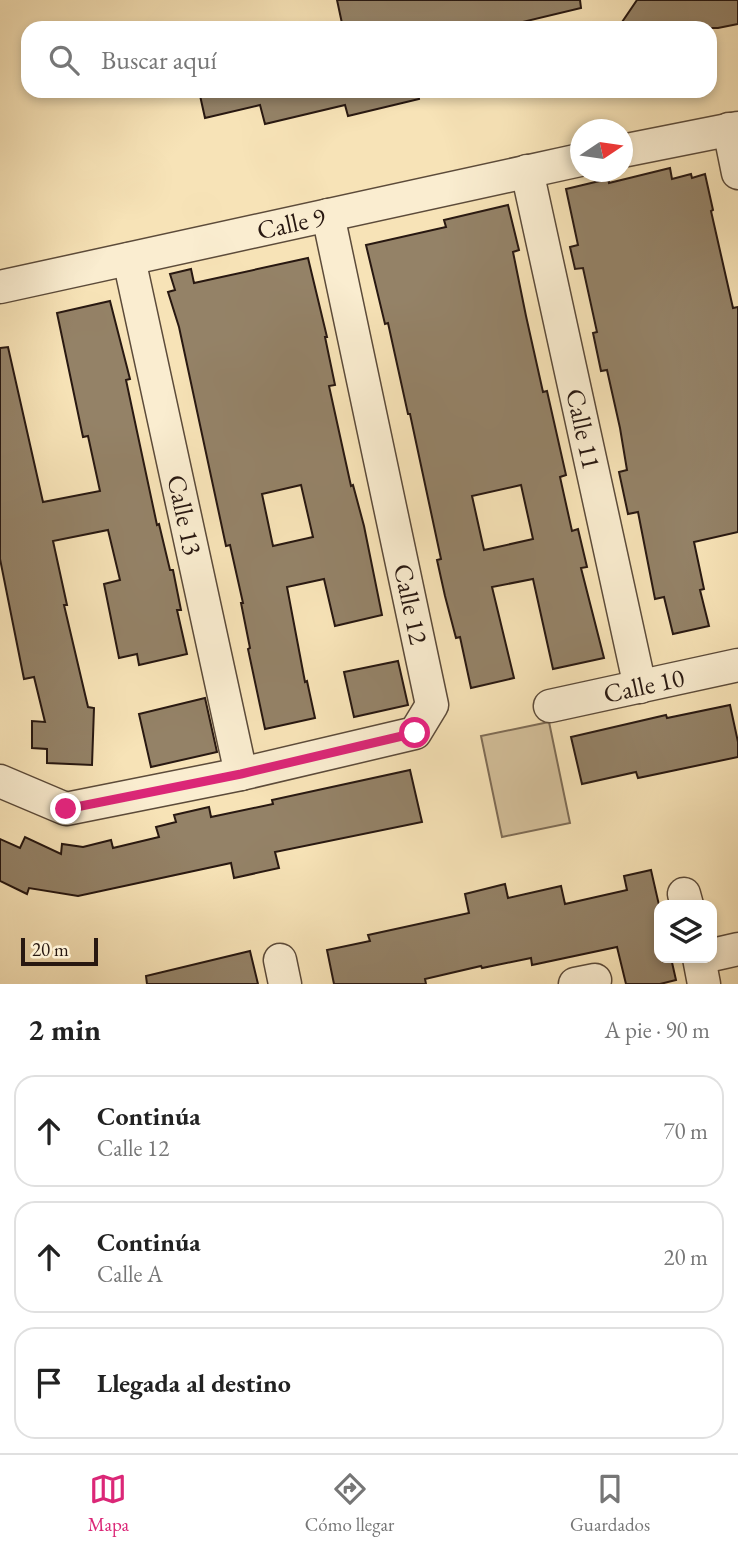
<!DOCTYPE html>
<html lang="es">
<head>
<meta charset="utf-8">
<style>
  :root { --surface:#fff; --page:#f2f2f2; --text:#222; --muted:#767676; --line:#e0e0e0; --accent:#db2777 }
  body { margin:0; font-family:"EB Garamond",serif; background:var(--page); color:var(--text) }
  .controls { position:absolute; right:21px; bottom:21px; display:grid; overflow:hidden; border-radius:14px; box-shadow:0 4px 10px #0003 }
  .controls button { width:63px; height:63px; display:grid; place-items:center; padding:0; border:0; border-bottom:2px solid var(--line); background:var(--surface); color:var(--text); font:35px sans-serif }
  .compass { position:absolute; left:570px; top:119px; width:63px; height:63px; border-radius:50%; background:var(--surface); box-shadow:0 4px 10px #0003; rotate:77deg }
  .scale { position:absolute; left:21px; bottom:18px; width:77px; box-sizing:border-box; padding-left:7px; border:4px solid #281811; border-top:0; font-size:19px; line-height:24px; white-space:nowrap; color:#281811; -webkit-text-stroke:5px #faedd0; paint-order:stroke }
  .stop { position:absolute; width:21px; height:21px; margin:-16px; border:5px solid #db2777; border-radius:50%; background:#fff }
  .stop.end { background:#db2777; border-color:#fff; box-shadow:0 2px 7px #0008 }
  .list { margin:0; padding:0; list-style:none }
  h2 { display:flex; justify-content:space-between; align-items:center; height:91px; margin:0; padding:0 28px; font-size:30px }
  h2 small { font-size:23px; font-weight:400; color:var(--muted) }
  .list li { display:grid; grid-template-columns:46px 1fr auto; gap:21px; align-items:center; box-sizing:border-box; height:112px; margin:0 14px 14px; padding:0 14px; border:2px solid var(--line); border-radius:21px }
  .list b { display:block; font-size:26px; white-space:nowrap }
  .list p { margin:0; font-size:23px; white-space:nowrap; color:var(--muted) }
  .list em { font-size:23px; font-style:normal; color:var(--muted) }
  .icon { flex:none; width:38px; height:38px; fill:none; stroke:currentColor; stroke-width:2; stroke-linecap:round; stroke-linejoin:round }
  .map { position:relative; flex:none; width:738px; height:984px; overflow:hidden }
  .search { position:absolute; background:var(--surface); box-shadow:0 4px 10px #0003; left:21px; right:21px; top:21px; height:77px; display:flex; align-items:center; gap:18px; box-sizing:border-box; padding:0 24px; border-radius:21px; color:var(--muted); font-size:26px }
  .sheet { height:469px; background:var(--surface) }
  nav { display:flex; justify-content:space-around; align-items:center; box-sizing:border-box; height:98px; border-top:2px solid var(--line); background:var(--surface); font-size:19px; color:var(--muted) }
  nav a { display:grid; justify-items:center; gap:4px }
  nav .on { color:var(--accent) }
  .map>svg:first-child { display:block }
  .green { fill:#d4c09b; stroke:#7e6c56; stroke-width:2 }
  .building { fill:#948267; stroke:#281811; stroke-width:2; fill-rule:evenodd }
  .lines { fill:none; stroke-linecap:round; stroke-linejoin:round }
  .minor-casing { stroke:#5c4b3a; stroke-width:35 }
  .minor { stroke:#faedd0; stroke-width:32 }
  .route { stroke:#db2777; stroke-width:9 }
  .labels { text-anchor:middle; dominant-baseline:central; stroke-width:5; stroke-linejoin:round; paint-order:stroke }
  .street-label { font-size:26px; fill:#281811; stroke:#faedd0 }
</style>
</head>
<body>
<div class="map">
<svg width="738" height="984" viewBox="0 0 738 984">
  <rect width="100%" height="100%" fill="#f7e3b7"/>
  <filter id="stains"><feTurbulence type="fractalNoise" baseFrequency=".00286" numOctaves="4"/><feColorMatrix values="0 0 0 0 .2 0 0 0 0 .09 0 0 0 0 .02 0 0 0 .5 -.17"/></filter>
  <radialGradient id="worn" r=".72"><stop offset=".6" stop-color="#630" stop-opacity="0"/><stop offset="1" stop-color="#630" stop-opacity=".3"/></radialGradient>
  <!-- green -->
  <path class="green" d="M 549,722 L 570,823 L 502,837 L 481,736 Z"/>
  <!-- building -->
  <g class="building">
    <path d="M 337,0 L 580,0 L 581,8 L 498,28 L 343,28 Z"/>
    <path d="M 637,0 L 738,0 L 738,24 L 718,28 L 618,28 Z"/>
    <path d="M 199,91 L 418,91 L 419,99 L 348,116 L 345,105 L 265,124 L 260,105 L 205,118 Z"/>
    <path d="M 670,168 L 672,179 L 691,174 L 692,178 L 705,174 L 713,210 L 711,211 L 733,308 L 738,307 L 738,532 L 694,542 L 704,589 L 700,590 L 709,626 L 673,634 L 664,597 L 655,599 L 638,512 L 628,514 L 619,472 L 627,470 L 620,428 L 607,370 L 601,371 L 593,333 L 597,332 L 583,268 L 575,269 L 570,247 L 578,245 L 566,189 L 608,179 L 609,183 Z"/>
    <path d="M 508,205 L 519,250 L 513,252 L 526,316 L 543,392 L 547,391 L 566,475 L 560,477 L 572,531 L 578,529 L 587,567 L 581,568 L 604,658 L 553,669 L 533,579 L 492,587 L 514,678 L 471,688 L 460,637 L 456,638 L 445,596 L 437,560 L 441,559 L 410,414 L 408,414 L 388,323 L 385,324 L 366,245 L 446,227 L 444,220 ZM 521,485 L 533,539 L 484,550 L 472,496 Z"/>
    <path d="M 308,258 L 327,337 L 325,337 L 335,385 L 329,386 L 351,486 L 353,485 L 364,526 L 382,615 L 335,626 L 324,579 L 287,587 L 305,682 L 307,681 L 315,718 L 265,729 L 248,649 L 250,648 L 241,603 L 243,603 L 230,545 L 226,546 L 179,327 L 168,292 L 175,290 L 170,274 L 191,269 L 194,283 ZM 301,485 L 313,537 L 273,546 L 262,494 Z"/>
    <path d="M 110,301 L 130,379 L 126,380 L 157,525 L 159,524 L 170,570 L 173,570 L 181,610 L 177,610 L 187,654 L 139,665 L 137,654 L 119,658 L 104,584 L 120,580 L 108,530 L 53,541 L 67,605 L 64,605 L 88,707 L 94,708 L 92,765 L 47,763 L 47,749 L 32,748 L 32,721 L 45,722 L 34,677 L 24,679 L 0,559 L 0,348 L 8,347 L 43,502 L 100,491 L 88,436 L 83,437 L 57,313 Z"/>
    <path d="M 398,661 L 408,705 L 354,717 L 344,672 Z"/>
    <path d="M 205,698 L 217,752 L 151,767 L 139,714 Z"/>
    <path d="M 730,705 L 738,742 L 738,757 L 638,778 L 636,772 L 582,784 L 571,737 L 666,715 L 667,718 Z"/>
    <path d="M 410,770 L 422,822 L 275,852 L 279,868 L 234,878 L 231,863 L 78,896 L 29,888 L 27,894 L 0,881 L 0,839 L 20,848 L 25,837 L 61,854 L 62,844 L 83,847 L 111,840 L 113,848 L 159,837 L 156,827 L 176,822 L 174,815 L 209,807 L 211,817 L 273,804 L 272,800 Z"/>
    <path d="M 651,870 L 659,905 L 659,958 L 671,958 L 676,980 L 660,984 L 626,984 L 617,947 L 532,965 L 531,958 L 482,968 L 481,966 L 425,979 L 426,984 L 334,984 L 327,950 L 370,941 L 368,935 L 469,913 L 465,894 L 505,884 L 508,898 L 561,886 L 565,904 L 627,890 L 624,876 Z"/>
    <path d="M 250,951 L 258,984 L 147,984 L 146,976 Z"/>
  </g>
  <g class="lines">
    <!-- minor casing -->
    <g class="minor-casing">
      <g id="minor">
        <path d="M 729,129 L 738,173"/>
        <path d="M 622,151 L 738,128"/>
        <path id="s1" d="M 527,171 L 640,687"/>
        <path id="s2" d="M 129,259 L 241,774"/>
        <path id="s3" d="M 0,287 L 580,160"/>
        <path id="s4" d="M 550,706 L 738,665"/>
        <path d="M 0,781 L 66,809 L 241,774 L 415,733 L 432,705 L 328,215"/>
        <path d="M 684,894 L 687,905"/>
        <path d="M 712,955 L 738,949"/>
        <path d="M 699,958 L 704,984"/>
        <path d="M 280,960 L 285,984"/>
        <path d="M 575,984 L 595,980"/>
      </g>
    </g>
    <!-- minor -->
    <use href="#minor" class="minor"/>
  </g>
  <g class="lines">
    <!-- route -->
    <path class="route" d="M 66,809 L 241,774 L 415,733"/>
  </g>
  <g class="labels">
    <!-- street labels -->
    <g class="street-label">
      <text stroke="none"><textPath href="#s3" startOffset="298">Calle 9</textPath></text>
      <text stroke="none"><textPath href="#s1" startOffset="264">Calle 11</textPath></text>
      <text stroke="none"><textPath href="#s2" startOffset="262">Calle 13</textPath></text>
      <text transform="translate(411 604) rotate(78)">Calle 12</text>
      <text stroke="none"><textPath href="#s4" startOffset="96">Calle 10</textPath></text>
    </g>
  </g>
  <rect width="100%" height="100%" filter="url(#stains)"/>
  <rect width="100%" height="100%" fill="url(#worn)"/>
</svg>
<div class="controls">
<button><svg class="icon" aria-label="layers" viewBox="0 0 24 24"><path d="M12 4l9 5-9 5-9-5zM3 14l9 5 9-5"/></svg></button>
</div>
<svg class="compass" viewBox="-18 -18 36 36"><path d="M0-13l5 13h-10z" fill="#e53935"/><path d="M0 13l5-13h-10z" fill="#767676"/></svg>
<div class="scale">20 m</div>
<div class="stop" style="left:415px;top:733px"></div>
<div class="stop end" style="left:66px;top:809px"></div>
<div class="search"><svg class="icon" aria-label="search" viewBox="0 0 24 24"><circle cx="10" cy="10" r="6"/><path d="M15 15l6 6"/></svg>Buscar aquí</div>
</div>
<section class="sheet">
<h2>2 min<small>A pie · 90 m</small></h2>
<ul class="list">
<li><svg class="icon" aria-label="ahead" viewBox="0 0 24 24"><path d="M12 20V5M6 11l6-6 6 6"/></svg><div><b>Continúa</b><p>Calle 12</p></div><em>70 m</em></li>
<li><svg class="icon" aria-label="ahead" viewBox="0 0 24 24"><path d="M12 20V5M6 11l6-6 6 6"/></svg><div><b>Continúa</b><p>Calle A</p></div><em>20 m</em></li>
<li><svg class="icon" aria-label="arrive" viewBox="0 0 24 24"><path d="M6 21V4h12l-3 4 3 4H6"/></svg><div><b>Llegada al destino</b></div></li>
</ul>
</section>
<nav>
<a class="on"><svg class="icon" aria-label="map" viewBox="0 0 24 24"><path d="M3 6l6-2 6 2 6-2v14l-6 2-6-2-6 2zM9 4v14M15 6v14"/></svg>Mapa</a>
<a><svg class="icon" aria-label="directions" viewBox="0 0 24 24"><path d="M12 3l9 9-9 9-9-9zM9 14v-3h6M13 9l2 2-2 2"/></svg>Cómo llegar</a>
<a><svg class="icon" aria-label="saved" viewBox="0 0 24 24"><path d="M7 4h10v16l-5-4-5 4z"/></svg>Guardados</a>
</nav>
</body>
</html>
